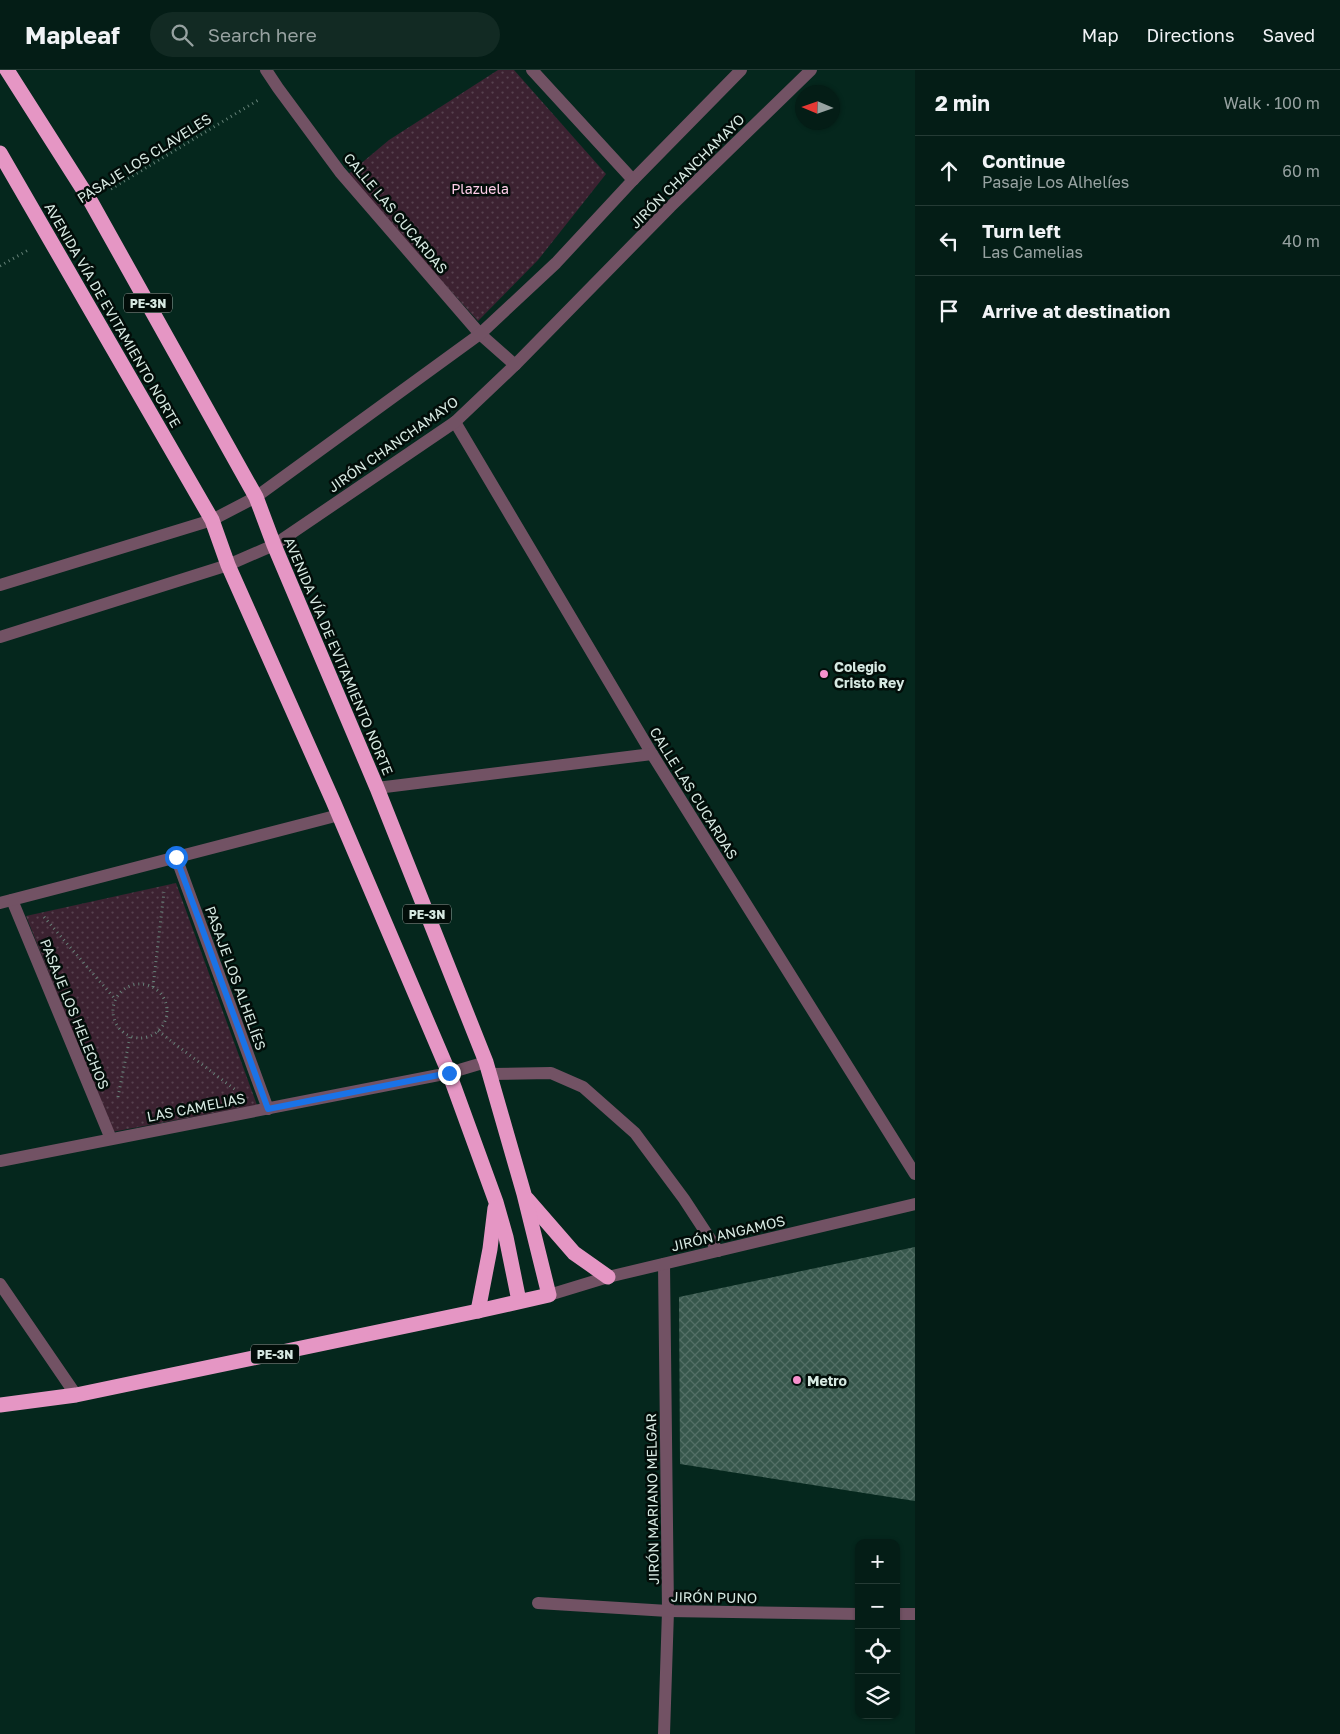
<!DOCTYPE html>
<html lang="en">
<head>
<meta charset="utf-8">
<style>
  :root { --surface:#041d16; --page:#122a23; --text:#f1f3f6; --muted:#97a2a1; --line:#253b35 }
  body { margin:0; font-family:"Golos Text",sans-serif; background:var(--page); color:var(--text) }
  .controls { position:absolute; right:15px; bottom:15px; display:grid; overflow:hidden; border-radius:10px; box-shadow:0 1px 4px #0004 }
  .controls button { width:45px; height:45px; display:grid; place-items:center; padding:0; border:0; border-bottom:1px solid var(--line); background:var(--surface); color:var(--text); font:25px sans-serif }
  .compass { position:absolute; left:795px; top:15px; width:45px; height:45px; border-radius:50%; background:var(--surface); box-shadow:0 1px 4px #0004; rotate:272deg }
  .stop { position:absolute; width:15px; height:15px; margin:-11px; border:4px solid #1a73e8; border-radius:50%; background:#fff }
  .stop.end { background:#1a73e8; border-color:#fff; box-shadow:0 1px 5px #0008 }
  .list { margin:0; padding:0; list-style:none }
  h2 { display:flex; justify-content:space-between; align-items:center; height:65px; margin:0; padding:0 20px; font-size:21px }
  h2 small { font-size:16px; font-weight:400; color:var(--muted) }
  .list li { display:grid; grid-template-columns:32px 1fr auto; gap:15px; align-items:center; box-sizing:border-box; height:70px; padding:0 20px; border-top:1px solid var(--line) }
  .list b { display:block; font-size:19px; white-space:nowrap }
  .list p { margin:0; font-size:16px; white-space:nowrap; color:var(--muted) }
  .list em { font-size:16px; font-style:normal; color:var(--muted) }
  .icon { flex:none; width:28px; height:28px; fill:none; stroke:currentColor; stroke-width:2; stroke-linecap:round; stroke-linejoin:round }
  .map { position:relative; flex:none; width:915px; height:1664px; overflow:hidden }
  header { display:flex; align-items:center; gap:30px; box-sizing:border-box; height:70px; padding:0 25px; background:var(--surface); border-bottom:1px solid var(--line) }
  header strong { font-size:24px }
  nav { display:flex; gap:28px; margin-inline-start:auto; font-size:18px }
  .search { width:350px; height:45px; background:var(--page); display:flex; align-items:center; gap:12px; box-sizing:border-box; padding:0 18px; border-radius:28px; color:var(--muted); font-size:19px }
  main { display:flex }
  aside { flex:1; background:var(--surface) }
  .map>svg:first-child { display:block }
  .park { fill:url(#park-dots) }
  .building { fill:url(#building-cross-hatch) }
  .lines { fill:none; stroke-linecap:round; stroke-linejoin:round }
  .path { stroke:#678279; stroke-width:3; stroke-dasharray:1 4; stroke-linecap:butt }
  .minor { stroke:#725264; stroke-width:12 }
  .highway { stroke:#e596c4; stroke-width:15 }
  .route { stroke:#1a73e8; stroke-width:6 }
  .poi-dot { fill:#f790cd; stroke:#020d09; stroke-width:2 }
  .labels { text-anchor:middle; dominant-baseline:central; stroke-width:5; stroke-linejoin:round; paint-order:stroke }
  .shield { fill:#020d09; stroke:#97a7a1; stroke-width:1 }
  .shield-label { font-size:12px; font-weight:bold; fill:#d7e9e2 }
  .street-label { font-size:14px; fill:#d7e9e2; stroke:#020d09 }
  .park-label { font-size:14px; fill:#fecde8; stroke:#020d09 }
  .poi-label { font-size:14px; font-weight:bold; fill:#d7e9e2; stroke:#020d09; text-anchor:start }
</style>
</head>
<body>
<header>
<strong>Mapleaf</strong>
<div class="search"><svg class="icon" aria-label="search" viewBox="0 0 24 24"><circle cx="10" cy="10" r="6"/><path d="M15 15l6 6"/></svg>Search here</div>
<nav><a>Map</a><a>Directions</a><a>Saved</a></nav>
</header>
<main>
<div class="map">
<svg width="915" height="1664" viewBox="0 0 915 1664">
  <defs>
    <pattern id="park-dots" width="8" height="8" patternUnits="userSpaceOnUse" patternTransform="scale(1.25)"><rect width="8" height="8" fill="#3c2231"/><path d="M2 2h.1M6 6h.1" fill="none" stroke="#57424f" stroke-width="1.8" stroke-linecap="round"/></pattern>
    <pattern id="building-cross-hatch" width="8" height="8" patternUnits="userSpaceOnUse" patternTransform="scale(1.25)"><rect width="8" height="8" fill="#37574c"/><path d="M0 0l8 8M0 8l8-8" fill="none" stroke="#536f66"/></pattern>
  </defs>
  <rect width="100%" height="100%" fill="#05271d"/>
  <!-- park -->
  <g class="park">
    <path d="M 498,0 L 514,0 L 606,104 L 538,190 L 478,251 L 346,106 L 389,70 Z"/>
    <path d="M 176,813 L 257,1035 L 112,1062 L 26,846 Z"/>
  </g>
  <!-- building -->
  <path class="building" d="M 915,1177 L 915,1431 L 680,1394 L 679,1227 Z"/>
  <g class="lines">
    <!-- path -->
    <g class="path">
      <path d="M 111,119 L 260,29"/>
      <path d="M 0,196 L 30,179"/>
      <path d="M 44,847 L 115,929"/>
      <circle cx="140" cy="941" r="27"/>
      <path d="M 153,917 L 164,822"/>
      <path d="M 158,961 L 237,1021"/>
      <path d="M 118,1027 L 130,967"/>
    </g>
    <!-- minor -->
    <g class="minor">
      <path d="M 266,0 L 278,18 L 340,102 L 480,264 L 515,295"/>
      <path d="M 532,0 L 633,110"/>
      <path d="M 455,352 L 652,684 L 915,1104"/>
      <path d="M 0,515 L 212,450 L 256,427 L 480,264 L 556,193 L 633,110 L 741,0"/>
      <path d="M 0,567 L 228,495 L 274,475 L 455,352 L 515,295 L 670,137 L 811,0"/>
      <path d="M 377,718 L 652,684"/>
      <path d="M 176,787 L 268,1039"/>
      <path d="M 12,830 L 111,1069"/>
      <path d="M 0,833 L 339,745"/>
      <path d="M 490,1004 L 551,1003 L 583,1017 L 635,1063 L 684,1129 L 718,1181"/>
      <path d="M 0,1091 L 449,1003 L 486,992"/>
      <path d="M 664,1194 L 668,1541 L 664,1664"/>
      <path d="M 0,1214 L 76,1325"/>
      <path d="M 549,1225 L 608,1207 L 915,1134"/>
      <path d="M 538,1533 L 668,1541 L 859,1544"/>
      <path d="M 896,1544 L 915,1544"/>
    </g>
    <!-- highway -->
    <g class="highway">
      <path d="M 0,83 L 212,450 L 228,495 L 333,731 L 449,1003 L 496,1132 L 506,1167 L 519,1231"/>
      <path d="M 527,1129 L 574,1183 L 608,1207"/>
      <path d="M 478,1241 L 490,1179 L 495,1138"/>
      <path d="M 0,1335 L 76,1325 L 478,1241 L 549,1225 L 524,1124 L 486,992 L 377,718 L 274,475 L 256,427 L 91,132 L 7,0"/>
    </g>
  </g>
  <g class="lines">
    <!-- route -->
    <path class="route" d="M 176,787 L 268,1039 L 449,1003"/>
  </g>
  <!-- markers -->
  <g class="poi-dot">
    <circle cx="824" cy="604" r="5"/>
    <circle cx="797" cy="1310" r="5"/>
  </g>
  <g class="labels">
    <!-- shield labels -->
    <g class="shield">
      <rect x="124" y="223.5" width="48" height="19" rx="4"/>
      <rect x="403" y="834.5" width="48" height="19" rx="4"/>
      <rect x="251" y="1274.5" width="48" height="19" rx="4"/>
    </g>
    <g class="shield-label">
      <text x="148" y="233">PE-3N</text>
      <text x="427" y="844">PE-3N</text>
      <text x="275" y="1284">PE-3N</text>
    </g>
    <!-- street labels -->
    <g class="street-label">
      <text transform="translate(144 88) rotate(-32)">PASAJE LOS CLAVELES</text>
      <text transform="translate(687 101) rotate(-45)">JIRÓN CHANCHAMAYO</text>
      <text transform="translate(396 143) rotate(50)">CALLE LAS CUCARDAS</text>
      <text transform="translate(113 245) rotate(60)">AVENIDA VÍA DE EVITAMIENTO NORTE</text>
      <text transform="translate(393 374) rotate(-35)">JIRÓN CHANCHAMAYO</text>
      <text transform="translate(339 586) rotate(67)">AVENIDA VÍA DE EVITAMIENTO NORTE</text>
      <text transform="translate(694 723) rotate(58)">CALLE LAS CUCARDAS</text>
      <text transform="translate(236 908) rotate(70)">PASAJE LOS ALHELÍES</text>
      <text transform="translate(75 944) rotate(68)">PASAJE LOS HELECHOS</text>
      <text transform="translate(196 1037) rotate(-11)">LAS CAMELIAS</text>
      <text transform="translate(728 1163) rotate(-13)">JIRÓN ANGAMOS</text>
      <text transform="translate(652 1429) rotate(-91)">JIRÓN MARIANO MELGAR</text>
      <text transform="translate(714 1527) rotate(1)">JIRÓN PUNO</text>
    </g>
    <!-- park labels -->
    <g class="park-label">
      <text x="480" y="118">Plazuela</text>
    </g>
    <!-- poi labels -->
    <g class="poi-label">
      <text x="834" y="596">Colegio<tspan x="834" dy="16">Cristo Rey</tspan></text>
      <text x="807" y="1310">Metro</text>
    </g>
  </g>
</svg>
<div class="controls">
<button>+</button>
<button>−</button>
<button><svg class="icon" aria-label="locate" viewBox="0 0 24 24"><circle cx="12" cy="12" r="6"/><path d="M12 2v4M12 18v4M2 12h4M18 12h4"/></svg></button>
<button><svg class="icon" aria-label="layers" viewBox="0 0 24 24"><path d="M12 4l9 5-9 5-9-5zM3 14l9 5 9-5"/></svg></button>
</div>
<svg class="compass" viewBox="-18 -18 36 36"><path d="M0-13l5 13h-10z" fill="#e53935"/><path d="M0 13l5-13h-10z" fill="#97a2a1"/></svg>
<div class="stop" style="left:176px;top:787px"></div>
<div class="stop end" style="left:449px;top:1003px"></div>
</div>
<aside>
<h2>2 min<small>Walk · 100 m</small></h2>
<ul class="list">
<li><svg class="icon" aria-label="ahead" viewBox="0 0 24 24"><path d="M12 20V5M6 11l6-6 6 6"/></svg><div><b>Continue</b><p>Pasaje Los Alhelíes</p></div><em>60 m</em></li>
<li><svg class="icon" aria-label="left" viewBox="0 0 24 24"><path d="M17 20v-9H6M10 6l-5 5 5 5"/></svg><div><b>Turn left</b><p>Las Camelias</p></div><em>40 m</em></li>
<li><svg class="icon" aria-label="arrive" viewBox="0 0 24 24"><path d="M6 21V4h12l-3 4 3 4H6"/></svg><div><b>Arrive at destination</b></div></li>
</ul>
</aside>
</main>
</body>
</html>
